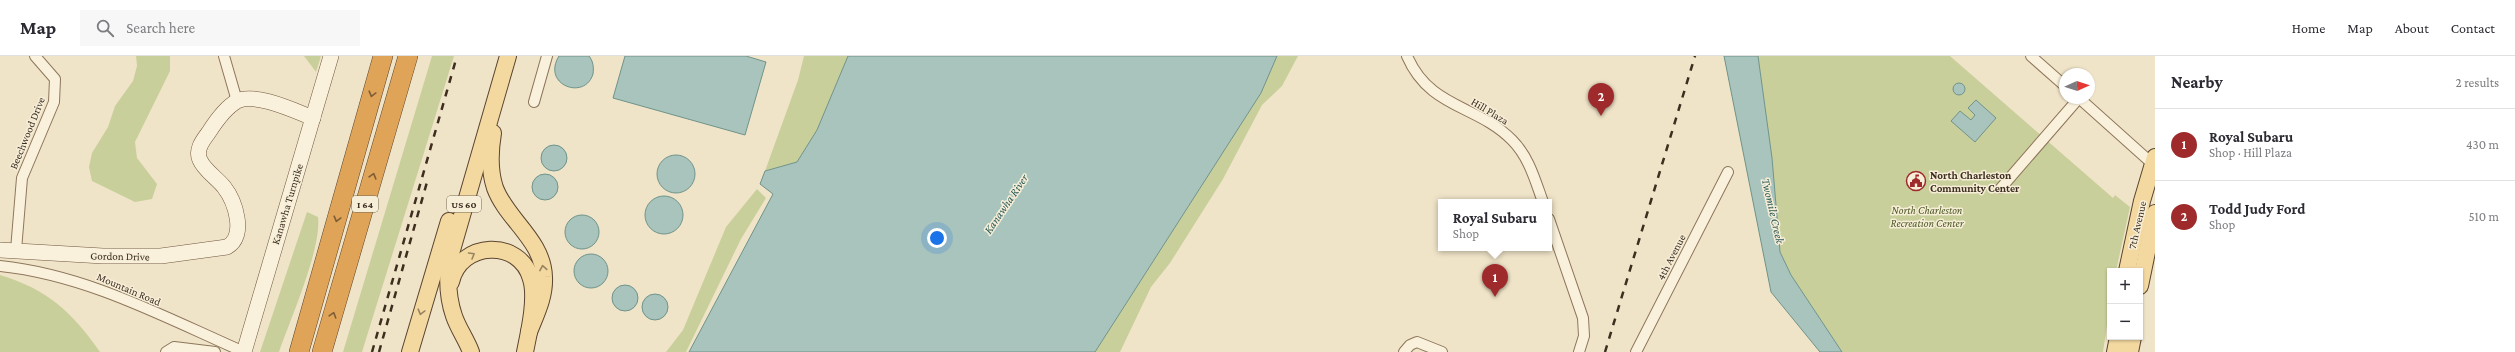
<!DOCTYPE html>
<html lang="en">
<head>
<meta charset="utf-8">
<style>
  :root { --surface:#fff; --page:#f7f7f7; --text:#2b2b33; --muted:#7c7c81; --line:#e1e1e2; --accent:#9e2a2b }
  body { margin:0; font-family:"Crimson Pro",serif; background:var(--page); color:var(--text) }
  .controls { position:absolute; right:12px; bottom:12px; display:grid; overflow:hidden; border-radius:0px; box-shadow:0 1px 3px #0004 }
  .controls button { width:36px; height:36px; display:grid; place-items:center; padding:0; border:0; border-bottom:1px solid var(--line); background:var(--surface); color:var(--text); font:20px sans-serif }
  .compass { position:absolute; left:2059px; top:12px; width:36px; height:36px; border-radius:50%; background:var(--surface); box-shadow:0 1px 3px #0004; rotate:87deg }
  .you { position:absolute; left:937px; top:182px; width:14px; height:14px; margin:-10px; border:3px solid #fff; border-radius:50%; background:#1a73e8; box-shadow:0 0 0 6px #1a73e833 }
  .badge { display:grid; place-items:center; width:26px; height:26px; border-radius:50%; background:var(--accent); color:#fff; font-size:13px; font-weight:700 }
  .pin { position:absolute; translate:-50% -33px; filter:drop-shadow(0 1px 2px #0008) }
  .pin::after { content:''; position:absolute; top:21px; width:14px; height:12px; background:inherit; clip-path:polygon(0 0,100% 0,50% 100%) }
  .popup { position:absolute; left:1438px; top:143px; width:114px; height:52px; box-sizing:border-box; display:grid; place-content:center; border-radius:0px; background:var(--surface); filter:drop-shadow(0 1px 3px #0005); font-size:13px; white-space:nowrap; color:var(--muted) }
  .popup b { font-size:15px; color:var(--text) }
  .popup::after { content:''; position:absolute; left:50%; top:100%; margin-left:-8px; border:8px solid transparent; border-top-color:var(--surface) }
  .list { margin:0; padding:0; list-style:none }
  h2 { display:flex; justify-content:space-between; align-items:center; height:52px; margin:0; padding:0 16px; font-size:17px }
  h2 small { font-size:13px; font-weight:400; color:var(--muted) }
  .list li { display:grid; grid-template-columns:26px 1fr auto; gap:12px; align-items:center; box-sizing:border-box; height:72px; padding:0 16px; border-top:1px solid var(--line) }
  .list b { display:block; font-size:15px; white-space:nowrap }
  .list p { margin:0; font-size:13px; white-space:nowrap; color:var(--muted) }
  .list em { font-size:13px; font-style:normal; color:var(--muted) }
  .icon { flex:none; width:22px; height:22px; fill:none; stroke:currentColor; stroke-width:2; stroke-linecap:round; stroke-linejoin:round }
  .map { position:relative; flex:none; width:2155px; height:296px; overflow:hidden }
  header { display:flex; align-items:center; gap:24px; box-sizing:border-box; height:56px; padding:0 20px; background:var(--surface); border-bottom:1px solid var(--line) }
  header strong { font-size:19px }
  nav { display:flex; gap:22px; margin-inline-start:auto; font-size:14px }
  .search { width:280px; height:36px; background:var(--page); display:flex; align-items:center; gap:10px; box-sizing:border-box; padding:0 14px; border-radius:0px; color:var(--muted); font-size:15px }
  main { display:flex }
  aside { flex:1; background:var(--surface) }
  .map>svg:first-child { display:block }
  .green { fill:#c9cf9b }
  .water { fill:#a9c4bc; stroke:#6f938a }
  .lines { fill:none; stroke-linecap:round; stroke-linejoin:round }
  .street-casing { stroke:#8d765c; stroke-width:12 }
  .secondary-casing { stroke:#6f573f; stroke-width:16 }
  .primary-casing { stroke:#5b4430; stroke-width:18 }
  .highway-casing { stroke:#5b4430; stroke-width:20 }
  .street { stroke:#faf1dc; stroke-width:10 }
  .secondary { stroke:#faf1dc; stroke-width:15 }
  .primary { stroke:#f3d9a0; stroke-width:16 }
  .highway { stroke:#e0a458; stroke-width:19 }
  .rail { stroke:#3d2e20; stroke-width:2.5; stroke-dasharray:7 7; stroke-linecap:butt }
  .oneway { stroke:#7e5d36 }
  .oneway2 { stroke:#988460 }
  .labels { text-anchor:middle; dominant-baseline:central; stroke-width:3; stroke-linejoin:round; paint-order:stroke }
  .shield { fill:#f7eed8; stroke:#756857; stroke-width:1 }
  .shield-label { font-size:10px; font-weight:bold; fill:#3d2e20 }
  .street-label { font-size:11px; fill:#3d2e20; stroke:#f7eed8 }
  .poi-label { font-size:11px; font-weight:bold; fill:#3d2e20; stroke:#f7eed8; text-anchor:start }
  .park-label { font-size:11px; font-style:italic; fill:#4d5a26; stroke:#f7eed8 }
  .water-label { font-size:12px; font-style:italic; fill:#2f5d5a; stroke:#f7eed8 }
</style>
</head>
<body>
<header>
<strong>Map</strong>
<div class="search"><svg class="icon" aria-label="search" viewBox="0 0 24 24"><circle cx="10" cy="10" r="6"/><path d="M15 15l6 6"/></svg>Search here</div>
<nav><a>Home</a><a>Map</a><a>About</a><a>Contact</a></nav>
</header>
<main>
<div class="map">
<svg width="2155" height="296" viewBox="0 0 2155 296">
  <rect width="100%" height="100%" fill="#f0e4c8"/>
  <!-- green -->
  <g class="green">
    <path d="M 136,0 L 170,0 L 170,15 L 135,86 L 137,102 L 157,128 L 152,143 L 135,146 L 92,125 L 89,111 L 92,97 L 108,71 L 115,50 L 133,25 L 137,10 Z"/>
    <path d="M 304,0 L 321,0 L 316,16 Z"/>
    <path d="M 432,0 L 454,0 L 362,296 L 343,296 Z"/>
    <path d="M 804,0 L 848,0 L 817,74 L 797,106 L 765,115 L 798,24 Z"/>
    <path d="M 1277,0 L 1298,0 L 1282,30 L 1262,49 L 1223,123 L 1170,207 L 1151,231 L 1120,296 L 1095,296 L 1261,37 Z"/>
    <path d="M 1758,0 L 1950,0 L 2113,142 L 2115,139 L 2130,151 L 2116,215 L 2110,215 L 2110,249 L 2103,296 L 1842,296 L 1791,219 L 1780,196 L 1772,102 Z"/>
    <path d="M 757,133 L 766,142 L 741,183 L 686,296 L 666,296 L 683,274 L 726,171 Z"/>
    <path d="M 307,156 L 318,161 C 322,192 290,264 279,296 L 260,296 Z"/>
    <path d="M 0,219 C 47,233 72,256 100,296 L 0,296 Z"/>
  </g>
  <!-- water -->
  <g class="water">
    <path d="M 559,0 L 589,0 C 593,5 594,11 593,18 C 585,45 541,29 559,0 Z"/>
    <path d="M 625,0 L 746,0 L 766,6 L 745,79 L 613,42 Z"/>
    <path d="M 848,0 L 1277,0 L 1261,37 L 1095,296 L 689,296 L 773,138 L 760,128 L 765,115 L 797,106 L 817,74 Z"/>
    <path d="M 1724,0 L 1758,0 L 1772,102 L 1780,196 L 1791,219 L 1842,296 L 1820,296 L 1771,236 Z"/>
    <circle cx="1959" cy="33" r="6"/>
    <path d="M 1976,44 L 1996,62 L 1975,86 L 1951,65 L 1960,55 L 1971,64 L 1975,59 L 1968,52 Z"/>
    <circle cx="554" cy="102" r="13"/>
    <circle cx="676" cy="118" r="19"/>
    <circle cx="545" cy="131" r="13"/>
    <circle cx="664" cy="159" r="19"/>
    <circle cx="582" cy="176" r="17"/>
    <circle cx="591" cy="215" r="17"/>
    <circle cx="625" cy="242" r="13"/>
    <circle cx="655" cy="251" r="13"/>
  </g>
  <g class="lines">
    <!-- street casing -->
    <g class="street-casing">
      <g id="street">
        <path d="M 224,0 L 237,45"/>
        <path d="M 1407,0 C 1430,53 1476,48 1512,84 C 1529,101 1535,124 1543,146"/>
        <path d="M 2031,0 L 2065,30"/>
        <path d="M 2079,42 L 2155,110"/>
        <path d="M 534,46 L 547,0"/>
        <path d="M 2001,132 L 2079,42"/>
        <path d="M 1549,163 L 1583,262 L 1584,280 L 1579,296"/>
        <path d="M 16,194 L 22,122 L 54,46 L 55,23 L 35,0"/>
        <path d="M 0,210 C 87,219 164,261 244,296"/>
        <path d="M 166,296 L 174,291 L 215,296"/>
        <path d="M 1404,296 L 1410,289 L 1417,286 L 1442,296"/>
        <path d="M 1636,296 L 1728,116"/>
      </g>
    </g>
    <!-- secondary casing -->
    <g class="secondary-casing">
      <g id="secondary">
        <path d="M 0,194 L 103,200 L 161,200 L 227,191 C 247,180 235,145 224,131 C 217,122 204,114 200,104 C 195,94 203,84 209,76 C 216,65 225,52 237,45 C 255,36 295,55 313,62"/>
        <path d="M 244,296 L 331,0"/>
      </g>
    </g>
    <!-- primary casing -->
    <g class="primary-casing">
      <g id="primary">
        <path d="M 493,77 C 490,95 489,114 495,132 C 507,164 543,184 544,221 C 545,241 536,258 529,276"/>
        <path d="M 2127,215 L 2142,145 L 2155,101"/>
        <path d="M 451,226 C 460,185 520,182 531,223 C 537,242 529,276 525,296"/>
        <path d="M 2140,230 L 2155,157"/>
        <path d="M 410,296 L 449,165"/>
        <path d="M 471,296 C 466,283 458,272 454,260 C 447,240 447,221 450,201 L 508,0"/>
        <path d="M 2115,296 L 2118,281"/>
        <path d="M 2130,296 L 2133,281"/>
      </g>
    </g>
    <!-- highway casing -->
    <g class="highway-casing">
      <g id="highway">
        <path d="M 299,296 L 383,0"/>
        <path d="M 322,296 L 408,0"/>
      </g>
    </g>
    <!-- street -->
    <use href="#street" class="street"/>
    <!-- secondary -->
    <use href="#secondary" class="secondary"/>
    <!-- primary -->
    <use href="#primary" class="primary"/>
    <!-- highway -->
    <use href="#highway" class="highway"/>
    <!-- rail -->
    <g class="rail">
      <path d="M 372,296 L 457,0"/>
      <path d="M 379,296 L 427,126"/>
      <path d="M 1605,296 L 1695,0"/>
    </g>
  </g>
  <!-- one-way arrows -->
  <defs><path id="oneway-chevron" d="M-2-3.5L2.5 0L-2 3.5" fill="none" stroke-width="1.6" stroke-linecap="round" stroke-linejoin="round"/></defs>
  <g class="oneway">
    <use href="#oneway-chevron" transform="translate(372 38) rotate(105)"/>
    <use href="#oneway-chevron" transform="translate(373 120) rotate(-74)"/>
    <use href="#oneway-chevron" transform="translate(337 163) rotate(105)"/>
    <use href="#oneway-chevron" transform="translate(333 259) rotate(-73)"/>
  </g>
  <g class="oneway2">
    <use href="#oneway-chevron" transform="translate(472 199) rotate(-30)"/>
    <use href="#oneway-chevron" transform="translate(543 212) rotate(-100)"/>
    <use href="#oneway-chevron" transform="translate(421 256) rotate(105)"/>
  </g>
  <!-- icons -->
  <defs>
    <g id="civic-ring" transform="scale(1)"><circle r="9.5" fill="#f7eed8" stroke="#9e2a2b" stroke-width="1.5"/><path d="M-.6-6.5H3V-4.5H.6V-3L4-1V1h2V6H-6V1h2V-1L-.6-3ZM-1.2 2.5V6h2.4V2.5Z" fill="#9e2a2b"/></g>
  </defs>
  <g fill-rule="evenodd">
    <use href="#civic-ring" x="1916" y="125"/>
  </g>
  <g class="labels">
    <!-- shield labels -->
    <g class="shield">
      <rect x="352" y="140" width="26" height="16" rx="3"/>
      <rect x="447" y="140" width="34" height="16" rx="3"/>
    </g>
    <g class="shield-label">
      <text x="365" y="148">I 64</text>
      <text x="464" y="148">US 60</text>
    </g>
    <!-- street labels -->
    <g class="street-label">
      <text transform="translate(1490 55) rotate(31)">Hill Plaza</text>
      <text transform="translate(27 77) rotate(-68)">Beechwood Drive</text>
      <text transform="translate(287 148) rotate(-73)">Kanawha Turnpike</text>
      <text transform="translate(2137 169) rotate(-77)">7th Avenue</text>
      <text transform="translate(120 200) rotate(1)">Gordon Drive</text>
      <text transform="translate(1671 201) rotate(-63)">4th Avenue</text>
      <text transform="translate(129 233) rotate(23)">Mountain Road</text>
    </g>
    <!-- poi labels -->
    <g class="poi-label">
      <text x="1930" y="119">North Charleston<tspan x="1930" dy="13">Community Center</tspan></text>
    </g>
    <!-- park labels -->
    <g class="park-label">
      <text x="1927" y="154">North Charleston<tspan x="1927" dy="13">Recreation Center</tspan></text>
    </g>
    <!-- water labels -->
    <g class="water-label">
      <text transform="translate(1006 148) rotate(-56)">Kanawha River</text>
      <text transform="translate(1773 155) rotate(77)">Twomile Creek</text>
    </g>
  </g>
</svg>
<div class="controls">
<button>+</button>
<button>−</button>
</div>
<svg class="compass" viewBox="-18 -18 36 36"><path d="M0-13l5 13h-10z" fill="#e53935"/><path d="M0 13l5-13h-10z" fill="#7c7c81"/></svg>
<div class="you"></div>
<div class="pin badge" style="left:1495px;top:241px">1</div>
<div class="popup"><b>Royal Subaru</b>Shop</div>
<div class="pin badge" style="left:1601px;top:60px">2</div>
</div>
<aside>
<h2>Nearby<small>2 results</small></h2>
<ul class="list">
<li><span class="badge">1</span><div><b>Royal Subaru</b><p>Shop · Hill Plaza</p></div><em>430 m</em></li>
<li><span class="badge">2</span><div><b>Todd Judy Ford</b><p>Shop</p></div><em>510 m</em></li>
</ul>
</aside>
</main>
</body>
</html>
